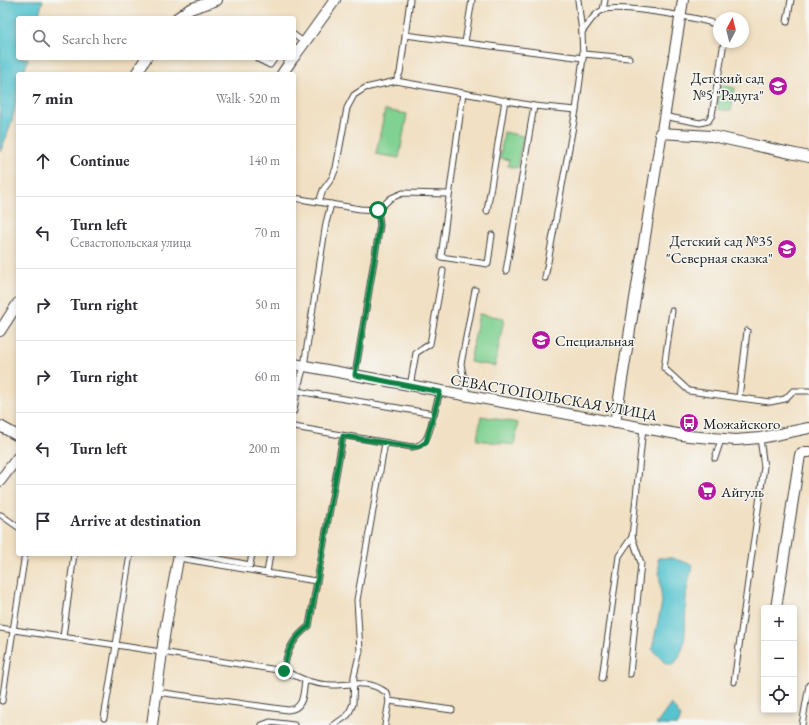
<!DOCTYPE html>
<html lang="en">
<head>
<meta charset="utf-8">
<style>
  :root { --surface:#fff; --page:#f2f2f3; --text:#2b2b33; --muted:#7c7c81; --line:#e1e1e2 }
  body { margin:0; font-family:"EB Garamond",serif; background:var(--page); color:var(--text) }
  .controls { position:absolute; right:12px; bottom:12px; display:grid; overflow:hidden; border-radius:4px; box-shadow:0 2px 6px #0003 }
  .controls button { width:36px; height:36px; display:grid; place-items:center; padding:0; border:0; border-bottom:1px solid var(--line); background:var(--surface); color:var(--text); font:20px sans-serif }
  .compass { position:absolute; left:713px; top:12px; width:36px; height:36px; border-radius:50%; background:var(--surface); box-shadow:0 2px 6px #0003; rotate:7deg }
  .stop { position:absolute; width:12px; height:12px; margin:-9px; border:3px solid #0b8043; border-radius:50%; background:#fff }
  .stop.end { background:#0b8043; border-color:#fff; box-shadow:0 1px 4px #0008 }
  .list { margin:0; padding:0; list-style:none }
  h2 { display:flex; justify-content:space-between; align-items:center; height:52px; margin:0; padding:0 16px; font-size:17px }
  h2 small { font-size:13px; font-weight:400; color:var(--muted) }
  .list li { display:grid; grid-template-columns:26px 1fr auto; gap:12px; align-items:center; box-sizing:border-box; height:72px; padding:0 16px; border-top:1px solid var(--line) }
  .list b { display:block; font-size:15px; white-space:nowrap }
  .list p { margin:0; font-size:13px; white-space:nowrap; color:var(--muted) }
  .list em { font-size:13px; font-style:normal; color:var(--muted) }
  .icon { flex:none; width:22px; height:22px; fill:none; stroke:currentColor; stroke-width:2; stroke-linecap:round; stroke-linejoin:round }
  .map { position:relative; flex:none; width:809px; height:725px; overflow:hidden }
  .search { position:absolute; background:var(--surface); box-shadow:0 2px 6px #0003; left:16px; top:16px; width:280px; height:44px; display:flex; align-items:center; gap:10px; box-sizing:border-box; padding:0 14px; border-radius:4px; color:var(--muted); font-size:15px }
  .panel { position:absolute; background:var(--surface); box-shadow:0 2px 6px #0003; left:16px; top:72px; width:280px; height:484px; border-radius:4px }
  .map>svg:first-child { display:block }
  .green { fill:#81d192; stroke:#4e7657 }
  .water { fill:#57c4cf; stroke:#3a7076 }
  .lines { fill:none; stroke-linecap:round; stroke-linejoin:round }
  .lane-casing { stroke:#3c3935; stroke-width:7 }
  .street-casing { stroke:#3c3935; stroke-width:12 }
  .lane { stroke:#fff; stroke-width:5 }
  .street { stroke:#fff; stroke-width:10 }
  .route { stroke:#0b8043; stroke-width:5 }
  .labels { text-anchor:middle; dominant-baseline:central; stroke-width:3; stroke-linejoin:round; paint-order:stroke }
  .poi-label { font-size:15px; fill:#1c1c1c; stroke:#f6f6f2; text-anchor:start }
  .street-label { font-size:15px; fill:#1c1c1c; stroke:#f6f6f2 }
</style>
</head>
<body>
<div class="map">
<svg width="809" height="725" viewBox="0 0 809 725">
  <rect width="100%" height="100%" fill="#f6f6f2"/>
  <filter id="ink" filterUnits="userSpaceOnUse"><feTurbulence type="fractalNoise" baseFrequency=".025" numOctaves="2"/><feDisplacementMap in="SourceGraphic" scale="8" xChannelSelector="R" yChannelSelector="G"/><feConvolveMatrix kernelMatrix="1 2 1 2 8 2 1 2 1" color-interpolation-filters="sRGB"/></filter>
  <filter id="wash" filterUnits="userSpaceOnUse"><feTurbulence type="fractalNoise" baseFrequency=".012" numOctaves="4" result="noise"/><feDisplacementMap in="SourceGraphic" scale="16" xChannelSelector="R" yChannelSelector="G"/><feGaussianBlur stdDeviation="0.9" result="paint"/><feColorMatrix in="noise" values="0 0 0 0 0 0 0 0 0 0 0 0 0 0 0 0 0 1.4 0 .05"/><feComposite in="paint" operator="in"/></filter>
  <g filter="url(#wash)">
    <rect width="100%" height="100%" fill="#f1e0c3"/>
    <!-- green -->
    <g class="green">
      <path d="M 720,85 L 735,88 L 731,111 L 717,109 Z"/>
      <path d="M 385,110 L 407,114 L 399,158 L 376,154 Z"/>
      <path d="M 504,132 L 523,136 L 517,168 L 508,166 L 509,160 L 500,158 Z"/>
      <path d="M 479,314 L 504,318 L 495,366 L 470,362 Z"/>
      <path d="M 481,416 L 518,423 L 514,445 L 477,440 Z"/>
    </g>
    <!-- water -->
    <g class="water">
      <path d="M 0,0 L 43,0 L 38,18 L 18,18 L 18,58 L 28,58 L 24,74 L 18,74 C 18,104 12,125 0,152 Z"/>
      <path d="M 658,558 L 672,558 L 693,565 C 691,573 688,581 687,590 C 683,610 691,652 672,665 L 665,663 L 652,649 L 662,603 Z"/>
      <path d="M 671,704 L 681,717 L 678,725 L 656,725 Z"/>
    </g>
  </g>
  <g filter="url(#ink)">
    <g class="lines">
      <!-- lane casing -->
      <g class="lane-casing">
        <g id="lane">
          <path d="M 603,10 L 605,0"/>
          <path d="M 787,22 L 791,0"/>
          <path d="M 582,32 C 588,25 594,13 603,10 C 617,4 707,18 719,26"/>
          <path d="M 294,35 L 305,43"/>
          <path d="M 405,35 L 583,58"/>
          <path d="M 465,42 L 472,0"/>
          <path d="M 583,54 L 629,58"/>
          <path d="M 258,59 L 270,65 L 275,58"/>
          <path d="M 396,81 L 400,73 L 410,0"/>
          <path d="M 663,116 L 700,123 L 708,121 L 712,115 L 724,42"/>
          <path d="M 294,198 L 360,209 L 378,210 L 391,198 L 403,193 L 448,194"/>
          <path d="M 319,202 L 323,190 L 332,178 L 336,168 L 347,108 L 354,95 L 365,88 L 396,81 L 463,93"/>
          <path d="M 331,204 L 326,223 L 304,366 L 297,391 L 434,414 L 440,391"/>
          <path d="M 487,211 L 505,100"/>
          <path d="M 492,235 L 488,264 L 441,257 L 463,93 L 534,106"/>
          <path d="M 506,271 L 534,106 L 576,110"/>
          <path d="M 545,278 L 576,110 L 583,58 L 582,32 L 578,0"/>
          <path d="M 672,311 L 664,368 L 689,391 L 770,402 L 785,399 L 793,391 L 809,391"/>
          <path d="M 355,375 L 380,225 L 378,210"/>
          <path d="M 410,386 L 416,353 L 430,344 L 443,271"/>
          <path d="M 467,395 L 461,364 L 475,290"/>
          <path d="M 739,398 L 747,331"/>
          <path d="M 294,411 L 297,391"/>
          <path d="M 294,427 L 412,447 C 430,445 429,429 434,414"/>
          <path d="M 715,458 L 721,440"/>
          <path d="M 1,515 L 18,527"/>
          <path d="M 194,554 L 250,565 L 252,554"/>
          <path d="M 179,558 L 267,573 L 270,554"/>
          <path d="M 267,573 L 316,581"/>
          <path d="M 0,628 L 116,645 L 130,554"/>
          <path d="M 63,637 L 74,554"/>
          <path d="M 284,671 C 286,652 293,638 309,626 L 343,436"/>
          <path d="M 630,674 L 641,563 L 632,537 L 643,428"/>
          <path d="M 602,678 L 619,556 L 632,537"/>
          <path d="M 734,682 L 764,467 L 760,438"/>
          <path d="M 157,692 L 288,710 C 304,709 303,694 305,680 C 314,683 323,685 333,685 C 356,685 367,679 387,693 L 389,701 L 452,710"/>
          <path d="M 2,701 L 25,554"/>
          <path d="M 104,718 L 116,645 L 284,671 L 305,680"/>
          <path d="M 262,725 L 270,722 L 294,725"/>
          <path d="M 334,725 L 348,715 L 353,704 L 354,676 L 360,651 L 357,600 L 385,443"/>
          <path d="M 385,725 L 389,701"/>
          <path d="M 802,725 L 809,685"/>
        </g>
      </g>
      <!-- street casing -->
      <g class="street-casing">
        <g id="street">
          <path d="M 177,18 L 190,9 L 217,0"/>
          <path d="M 294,57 L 335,0"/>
          <path d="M 136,74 L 146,58"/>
          <path d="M 282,74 L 293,58"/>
          <path d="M 660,133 L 712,136 L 809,157"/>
          <path d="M 0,331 L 18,303"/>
          <path d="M 294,364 L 688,436 L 736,440 L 760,438 L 809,428"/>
          <path d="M 615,423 L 683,0"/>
          <path d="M 0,426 L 18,436"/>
          <path d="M 0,481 L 18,457"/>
          <path d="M 776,608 L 800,455 L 805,452 L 809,452"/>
          <path d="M 152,725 L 165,630 L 179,554"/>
        </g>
      </g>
      <!-- lane -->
      <use href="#lane" class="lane"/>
      <!-- street -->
      <use href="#street" class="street"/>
    </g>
  </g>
  <g class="lines" filter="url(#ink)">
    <!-- route -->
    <path class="route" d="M 284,671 C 286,652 293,638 309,626 L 343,436 L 412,447 L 420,446 L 426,442 L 440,392 L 355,375 L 380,225 L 378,210"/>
  </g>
  <!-- icons -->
  <defs>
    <g id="school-disc" transform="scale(1)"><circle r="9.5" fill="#b5179e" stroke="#f6f6f2"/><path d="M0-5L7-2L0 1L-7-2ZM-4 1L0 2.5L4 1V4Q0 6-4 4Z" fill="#fff"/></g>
    <g id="bus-disc" transform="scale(1)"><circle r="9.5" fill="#b5179e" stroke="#f6f6f2"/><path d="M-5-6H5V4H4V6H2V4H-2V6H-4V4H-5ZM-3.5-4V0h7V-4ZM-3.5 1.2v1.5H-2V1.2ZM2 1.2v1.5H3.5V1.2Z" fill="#fff"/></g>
    <g id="supermarket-disc" transform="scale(1)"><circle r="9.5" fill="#b5179e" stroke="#f6f6f2"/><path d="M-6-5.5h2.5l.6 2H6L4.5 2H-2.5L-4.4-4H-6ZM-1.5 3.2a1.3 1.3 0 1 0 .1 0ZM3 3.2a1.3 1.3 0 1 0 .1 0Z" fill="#fff"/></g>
  </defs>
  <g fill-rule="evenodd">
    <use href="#school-disc" x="778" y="86"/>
    <use href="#school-disc" x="787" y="249"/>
    <use href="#school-disc" x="541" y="340"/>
    <use href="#bus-disc" x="689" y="423"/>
    <use href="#supermarket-disc" x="707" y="491"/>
  </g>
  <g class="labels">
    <!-- poi labels -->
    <g class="poi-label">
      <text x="764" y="77" text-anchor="end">Детский сад<tspan x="764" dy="17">№5 "Радуга"</tspan></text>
      <text x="773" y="240" text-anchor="end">Детский сад №35<tspan x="773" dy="17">"Северная сказка"</tspan></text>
      <text x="555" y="340">Специальная</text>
      <text x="703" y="423">Можайского</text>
      <text x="721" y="491">Айгуль</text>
    </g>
    <!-- street labels -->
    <g class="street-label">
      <text transform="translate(554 397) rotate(10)">СЕВАСТОПОЛЬСКАЯ УЛИЦА</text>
    </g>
  </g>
</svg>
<div class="controls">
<button>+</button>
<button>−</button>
<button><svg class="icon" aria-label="locate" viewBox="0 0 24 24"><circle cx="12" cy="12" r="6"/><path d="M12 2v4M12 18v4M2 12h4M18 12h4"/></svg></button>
</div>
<svg class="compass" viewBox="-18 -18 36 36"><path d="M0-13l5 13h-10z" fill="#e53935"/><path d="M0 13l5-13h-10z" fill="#7c7c81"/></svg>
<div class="stop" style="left:378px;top:210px"></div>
<div class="stop end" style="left:284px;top:671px"></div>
<div class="search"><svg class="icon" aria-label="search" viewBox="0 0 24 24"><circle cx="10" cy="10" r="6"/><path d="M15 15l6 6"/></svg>Search here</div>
<section class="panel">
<h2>7 min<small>Walk · 520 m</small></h2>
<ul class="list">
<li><svg class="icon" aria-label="ahead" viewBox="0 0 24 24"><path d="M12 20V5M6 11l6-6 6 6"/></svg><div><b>Continue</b></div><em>140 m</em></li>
<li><svg class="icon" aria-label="left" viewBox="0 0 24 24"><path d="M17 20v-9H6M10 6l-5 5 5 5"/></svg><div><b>Turn left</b><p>Севастопольская улица</p></div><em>70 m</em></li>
<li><svg class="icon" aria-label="right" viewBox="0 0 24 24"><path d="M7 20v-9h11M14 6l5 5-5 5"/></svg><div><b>Turn right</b></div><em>50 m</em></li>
<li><svg class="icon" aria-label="right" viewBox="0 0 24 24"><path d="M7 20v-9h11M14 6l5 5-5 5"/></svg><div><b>Turn right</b></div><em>60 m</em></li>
<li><svg class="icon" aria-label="left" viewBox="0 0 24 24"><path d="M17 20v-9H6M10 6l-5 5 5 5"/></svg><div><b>Turn left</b></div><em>200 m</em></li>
<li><svg class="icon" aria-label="arrive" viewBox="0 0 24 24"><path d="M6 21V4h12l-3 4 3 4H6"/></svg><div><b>Arrive at destination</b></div></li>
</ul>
</section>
</div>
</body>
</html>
